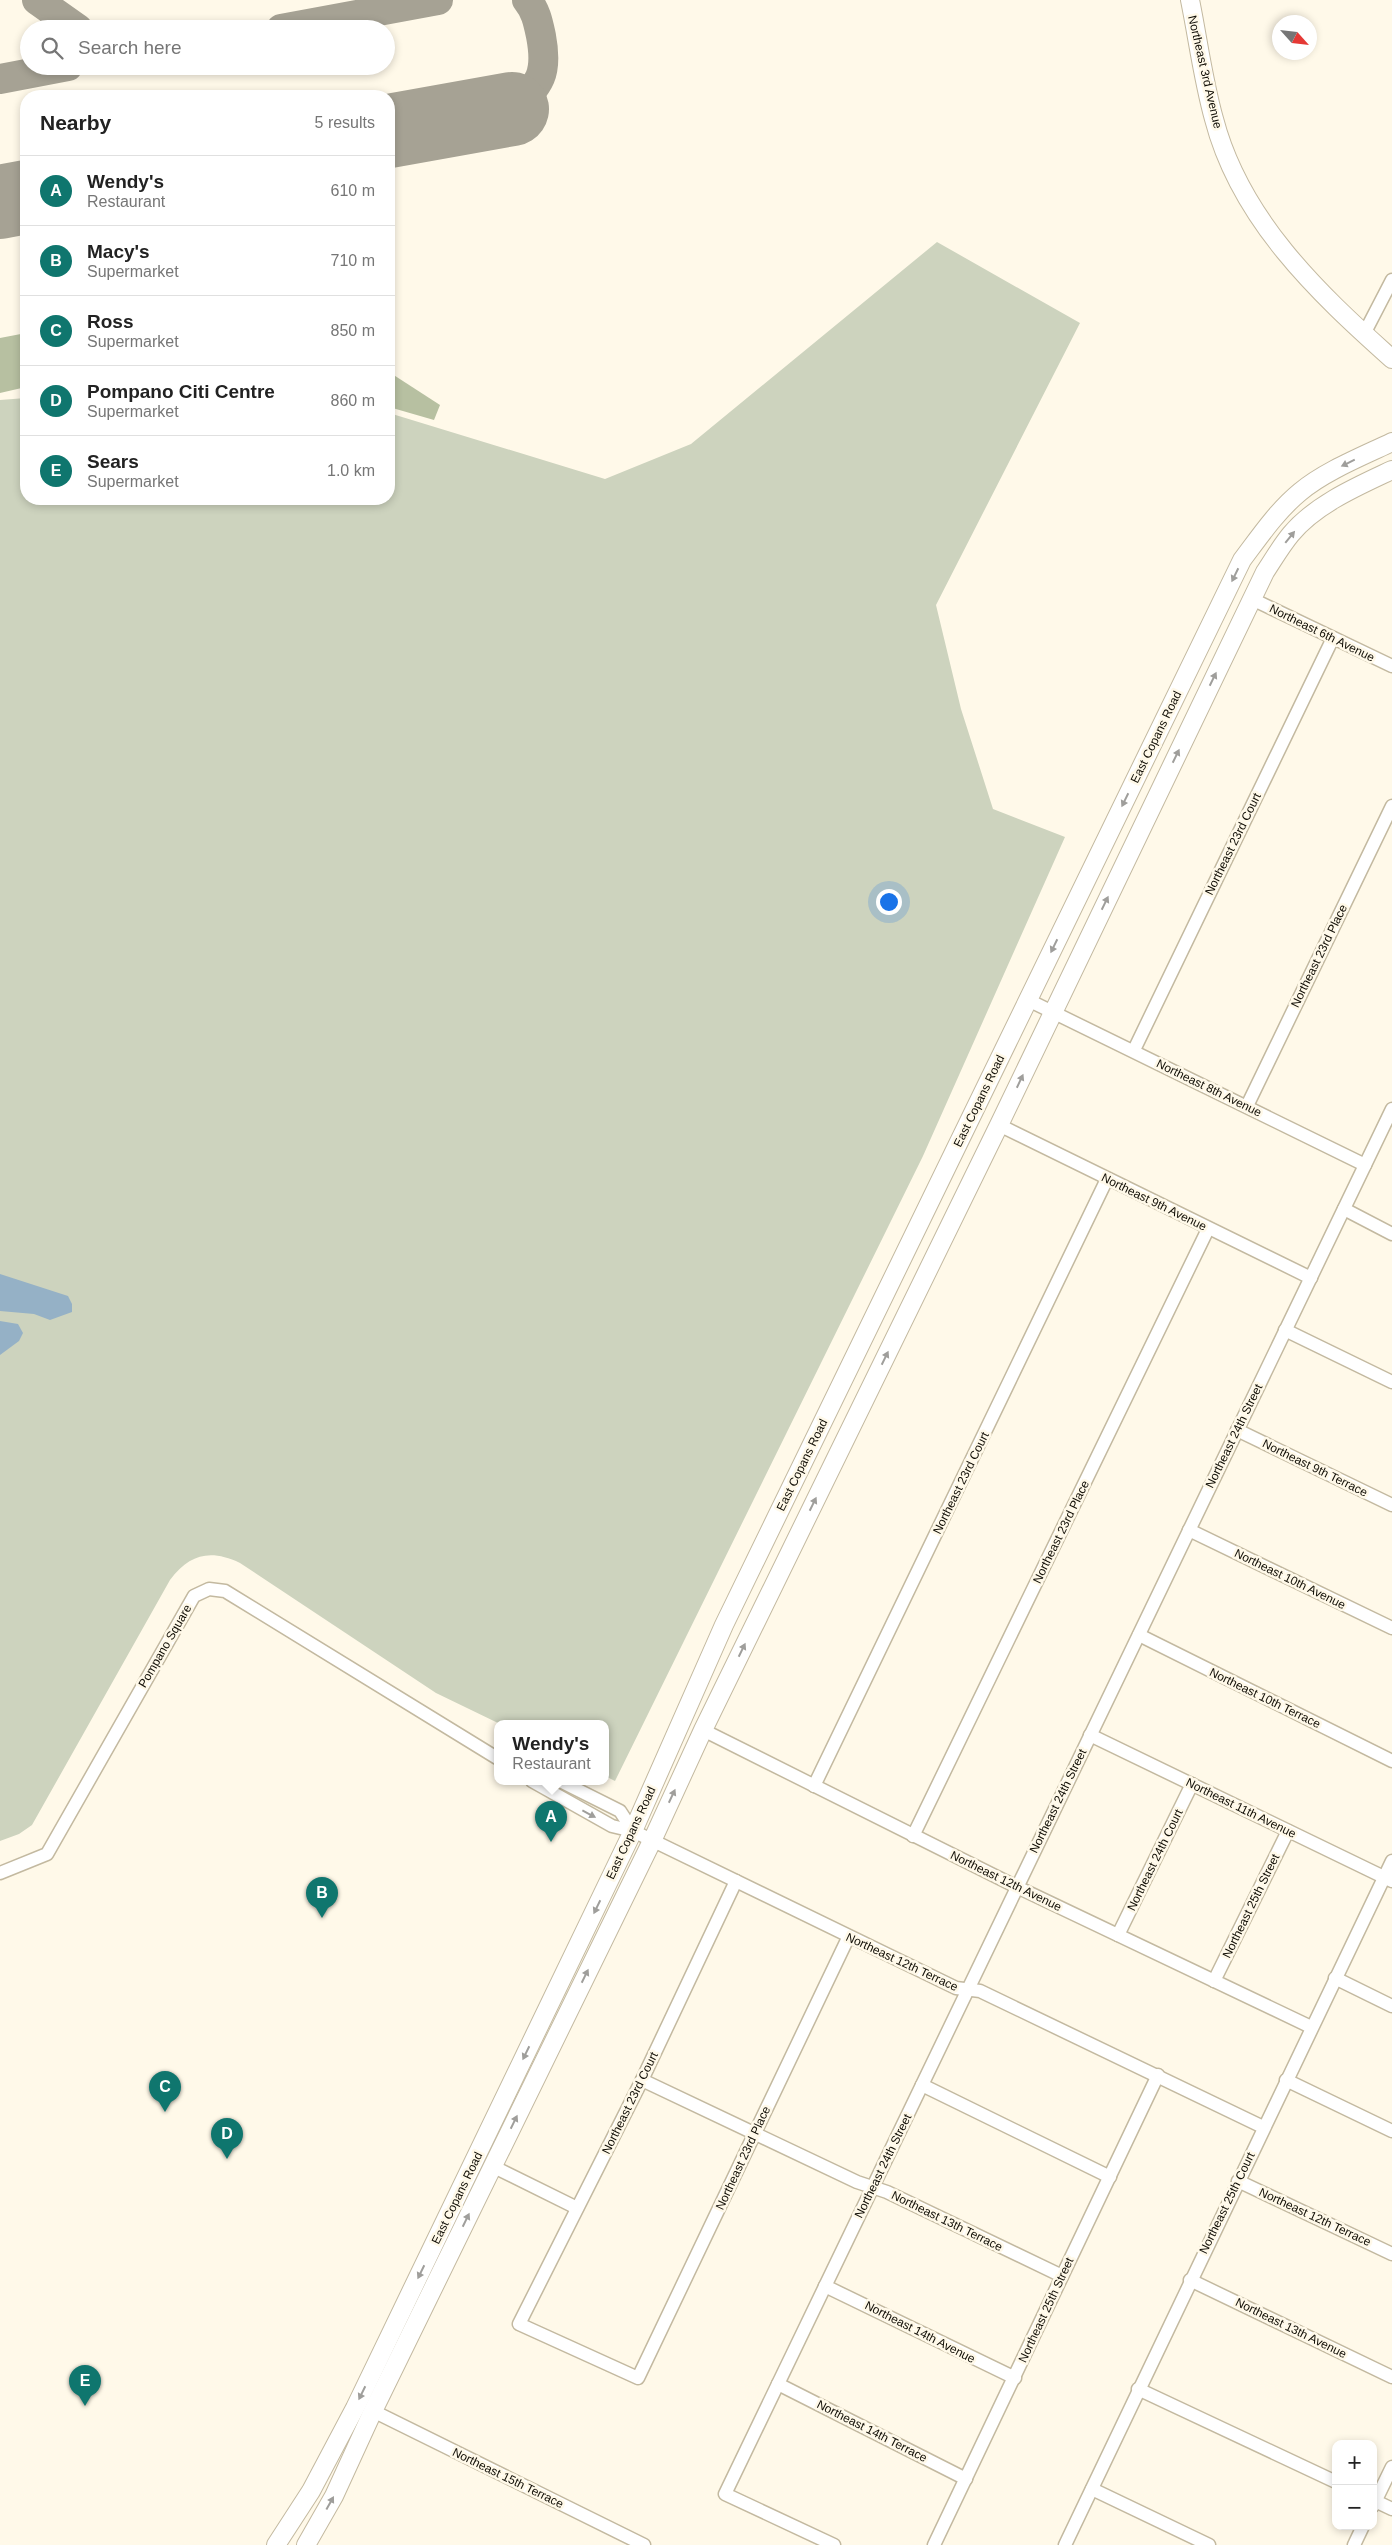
<!DOCTYPE html>
<html lang="en">
<head>
<meta charset="utf-8">
<style>
  :root { --surface:#fff; --page:#f2f2f2; --text:#222; --muted:#767676; --line:#e0e0e0; --accent:#0f766e }
  body { margin:0; font-family:Helvetica,sans-serif; background:var(--page); color:var(--text) }
  .controls { position:absolute; right:15px; bottom:15px; display:grid; overflow:hidden; border-radius:10px; box-shadow:0 2px 8px #0003 }
  .controls button { width:45px; height:45px; display:grid; place-items:center; padding:0; border:0; border-bottom:1px solid var(--line); background:var(--surface); color:var(--text); font:25px sans-serif }
  .compass { position:absolute; left:1272px; top:15px; width:45px; height:45px; border-radius:50%; background:var(--surface); box-shadow:0 2px 8px #0003; rotate:117deg }
  .you { position:absolute; left:888px; top:901px; width:18px; height:18px; margin:-12px; border:4px solid #fff; border-radius:50%; background:#1a73e8; box-shadow:0 0 0 8px #1a73e833 }
  .badge { display:grid; place-items:center; width:32px; height:32px; border-radius:50%; background:var(--accent); color:#fff; font-size:16px; font-weight:700 }
  .pin { position:absolute; translate:-50% -41px; filter:drop-shadow(0 1px 2px #0008) }
  .pin::after { content:''; position:absolute; top:26px; width:18px; height:15px; background:inherit; clip-path:polygon(0 0,100% 0,50% 100%) }
  .popup { position:absolute; left:494px; top:1720px; width:115px; height:65px; box-sizing:border-box; display:grid; place-content:center; border-radius:10px; background:var(--surface); filter:drop-shadow(0 1px 4px #0005); font-size:16px; white-space:nowrap; color:var(--muted) }
  .popup b { font-size:19px; color:var(--text) }
  .popup::after { content:''; position:absolute; left:50%; top:100%; margin-left:-10px; border:10px solid transparent; border-top-color:var(--surface) }
  .list { margin:0; padding:0; list-style:none }
  h2 { display:flex; justify-content:space-between; align-items:center; height:65px; margin:0; padding:0 20px; font-size:21px }
  h2 small { font-size:16px; font-weight:400; color:var(--muted) }
  .list li { display:grid; grid-template-columns:32px 1fr auto; gap:15px; align-items:center; box-sizing:border-box; height:70px; padding:0 20px; border-top:1px solid var(--line) }
  .list b { display:block; font-size:19px; white-space:nowrap }
  .list p { margin:0; font-size:16px; white-space:nowrap; color:var(--muted) }
  .list em { font-size:16px; font-style:normal; color:var(--muted) }
  .icon { flex:none; width:28px; height:28px; fill:none; stroke:currentColor; stroke-width:2; stroke-linecap:round; stroke-linejoin:round }
  .map { position:relative; flex:none; width:1392px; height:2545px; overflow:hidden }
  .search { position:absolute; background:var(--surface); box-shadow:0 2px 8px #0003; left:20px; top:20px; width:375px; height:55px; display:flex; align-items:center; gap:12px; box-sizing:border-box; padding:0 18px; border-radius:28px; color:var(--muted); font-size:19px }
  .panel { position:absolute; background:var(--surface); box-shadow:0 2px 8px #0003; left:20px; top:90px; width:375px; height:415px; border-radius:20px }
  .map>svg:first-child { display:block }
  .green { fill:#cdd3be }
  .forest { fill:#b7c0a1 }
  .water { fill:#95b1c6 }
  .lines { fill:none; stroke-linecap:round; stroke-linejoin:round }
  .taxiway { stroke:#a6a294; stroke-width:30 }
  .runway { stroke:#a6a294; stroke-width:74 }
  .street-casing { stroke:#c3b9a0; stroke-width:15 }
  .secondary-casing { stroke:#c3b9a0; stroke-width:20 }
  .street { stroke:#fff; stroke-width:12 }
  .secondary { stroke:#fff; stroke-width:18 }
  .oneway { fill:#9f9e9b }
  .labels { text-anchor:middle; dominant-baseline:central; stroke-width:5; stroke-linejoin:round; paint-order:stroke }
  .street-label { font-size:12px; fill:#0f0c04; stroke:#fff9e9 }
</style>
</head>
<body>
<div class="map">
<svg width="1392" height="2545" viewBox="0 0 1392 2545">
  <rect width="100%" height="100%" fill="#fff9e9"/>
  <!-- green -->
  <path class="green" d="M 937,242 L 1080,323 L 936,605 L 961,709 L 993,809 L 1065,837 L 923,1156 L 615,1781 L 605,1776 L 605,1723 L 498,1723 L 436,1693 L 240,1563 C 210,1549 190,1554 170,1580 L 32,1825 L 19,1834 L 0,1841 L 0,400 L 26,398 L 26,499 L 389,499 L 389,413 L 605,479 L 691,444 Z"/>
  <!-- forest -->
  <g class="forest">
    <path d="M 26,333 L 26,387 L 0,393 L 0,338 Z"/>
    <path d="M 389,372 L 440,405 L 434,420 L 389,407 Z"/>
  </g>
  <!-- water -->
  <g class="water">
    <path d="M 0,1274 L 68,1296 L 72,1304 L 72,1312 L 50,1320 L 34,1314 L 0,1311 Z"/>
    <path d="M 0,1321 L 18,1324 L 23,1333 L 19,1341 L 0,1355 Z"/>
  </g>
  <g class="lines">
    <!-- taxiway -->
    <g class="taxiway">
      <path d="M 37,0 L 78,29"/>
      <path d="M 281,29 L 438,0"/>
      <path d="M 0,79 L 68,66"/>
      <path d="M 512,109 C 541,85 548,73 541,36 C 538,22 536,11 527,0"/>
    </g>
    <!-- runway -->
    <g class="runway">
      <path d="M 389,131 L 512,109"/>
      <path d="M 0,202 L 26,197"/>
    </g>
    <!-- street casing -->
    <g class="street-casing">
      <g id="street">
        <path d="M 1364,334 L 1392,280"/>
        <path d="M 1252,599 L 1392,666"/>
        <path d="M 1028,1000 L 1365,1165"/>
        <path d="M 1134,1050 L 1333,638"/>
        <path d="M 1247,1106 L 1392,806"/>
        <path d="M 999,1125 L 1311,1278"/>
        <path d="M 1344,1209 L 1392,1234"/>
        <path d="M 1285,1330 L 1392,1382"/>
        <path d="M 1237,1430 L 1392,1505"/>
        <path d="M 1189,1530 L 1392,1628"/>
        <path d="M 1139,1635 L 1392,1761"/>
        <path d="M 703,1730 L 1017,1887 L 1311,2027"/>
        <path d="M 1090,1735 L 1392,1881"/>
        <path d="M 532,1781 L 612,1826 L 633,1831 L 956,1988 L 980,1991 L 1263,2127"/>
        <path d="M 560,1781 L 620,1811 L 633,1831"/>
        <path d="M 814,1786 L 1107,1179"/>
        <path d="M 913,1836 L 1208,1229"/>
        <path d="M 0,1873 L 47,1854 L 194,1596 L 209,1589 L 225,1591 L 497,1758"/>
        <path d="M 736,1881 L 642,2080 L 519,2324 L 638,2378 L 848,1938"/>
        <path d="M 1118,1935 L 1192,1784"/>
        <path d="M 1335,1978 L 1392,2006"/>
        <path d="M 1214,1981 L 1288,1831"/>
        <path d="M 642,2080 L 857,2182 L 887,2192 L 1062,2276"/>
        <path d="M 1286,2080 L 1392,2131"/>
        <path d="M 922,2085 L 1110,2177"/>
        <path d="M 492,2166 L 577,2208"/>
        <path d="M 1238,2181 L 1392,2254"/>
        <path d="M 1190,2280 L 1392,2377"/>
        <path d="M 825,2286 L 1015,2378"/>
        <path d="M 778,2384 L 966,2479"/>
        <path d="M 1138,2389 L 1336,2482"/>
        <path d="M 373,2411 L 644,2545"/>
        <path d="M 1092,2489 L 1209,2545"/>
        <path d="M 1373,2500 L 1392,2509"/>
        <path d="M 1373,2506 L 1392,2467"/>
        <path d="M 834,2545 L 725,2494 L 1392,1109"/>
        <path d="M 934,2545 L 1158,2075"/>
        <path d="M 1065,2545 L 1392,1861"/>
        <path d="M 1354,2545 L 1363,2526"/>
      </g>
    </g>
    <!-- secondary casing -->
    <g class="secondary-casing">
      <g id="secondary">
        <path d="M 1190,0 C 1198,39 1203,80 1214,119 C 1240,219 1317,292 1392,359"/>
        <path d="M 276,2545 L 311,2491 L 355,2408 L 633,1831 L 724,1625 L 1242,560 C 1260,536 1277,511 1300,492 C 1325,471 1363,456 1392,442"/>
        <path d="M 306,2545 L 334,2496 L 373,2411 L 652,1841 L 703,1730 L 999,1125 L 1265,572 C 1273,560 1281,546 1291,534 C 1316,504 1358,486 1392,470"/>
      </g>
    </g>
    <!-- street -->
    <use href="#street" class="street"/>
    <!-- secondary -->
    <use href="#secondary" class="secondary"/>
  </g>
  <!-- one-way arrows -->
  <defs><path id="oneway-solid" d="M-6-.8H1V-3.2L6.5 0L1 3.2V.8H-6Z" transform="scale(1.25)"/></defs>
  <g class="oneway">
    <use href="#oneway-solid" transform="translate(1348 463) rotate(154)"/>
    <use href="#oneway-solid" transform="translate(1290 537) rotate(-51)"/>
    <use href="#oneway-solid" transform="translate(1235 575) rotate(116)"/>
    <use href="#oneway-solid" transform="translate(1213 679) rotate(-64)"/>
    <use href="#oneway-solid" transform="translate(1176 756) rotate(-64)"/>
    <use href="#oneway-solid" transform="translate(1125 800) rotate(116)"/>
    <use href="#oneway-solid" transform="translate(1105 903) rotate(-64)"/>
    <use href="#oneway-solid" transform="translate(1054 946) rotate(116)"/>
    <use href="#oneway-solid" transform="translate(1020 1081) rotate(-65)"/>
    <use href="#oneway-solid" transform="translate(885 1358) rotate(-64)"/>
    <use href="#oneway-solid" transform="translate(813 1504) rotate(-64)"/>
    <use href="#oneway-solid" transform="translate(742 1650) rotate(-64)"/>
    <use href="#oneway-solid" transform="translate(672 1796) rotate(-65)"/>
    <use href="#oneway-solid" transform="translate(589 1814) rotate(28)"/>
    <use href="#oneway-solid" transform="translate(597 1907) rotate(116)"/>
    <use href="#oneway-solid" transform="translate(585 1976) rotate(-64)"/>
    <use href="#oneway-solid" transform="translate(526 2053) rotate(116)"/>
    <use href="#oneway-solid" transform="translate(514 2122) rotate(-64)"/>
    <use href="#oneway-solid" transform="translate(466 2220) rotate(-64)"/>
    <use href="#oneway-solid" transform="translate(421 2272) rotate(116)"/>
    <use href="#oneway-solid" transform="translate(362 2393) rotate(116)"/>
    <use href="#oneway-solid" transform="translate(330 2503) rotate(-61)"/>
  </g>
  <g class="labels">
    <!-- street labels -->
    <g class="street-label">
      <text transform="translate(1205 72) rotate(77)">Northeast 3rd Avenue</text>
      <text transform="translate(1322 633) rotate(26)">Northeast 6th Avenue</text>
      <text transform="translate(1156 737) rotate(-64)">East Copans Road</text>
      <text transform="translate(1233 844) rotate(-64)">Northeast 23rd Court</text>
      <text transform="translate(1319 956) rotate(-64)">Northeast 23rd Place</text>
      <text transform="translate(1209 1088) rotate(26)">Northeast 8th Avenue</text>
      <text transform="translate(979 1101) rotate(-64)">East Copans Road</text>
      <text transform="translate(1154 1202) rotate(26)">Northeast 9th Avenue</text>
      <text transform="translate(1234 1436) rotate(-64)">Northeast 24th Street</text>
      <text transform="translate(802 1465) rotate(-64)">East Copans Road</text>
      <text transform="translate(1315 1468) rotate(26)">Northeast 9th Terrace</text>
      <text transform="translate(961 1483) rotate(-64)">Northeast 23rd Court</text>
      <text transform="translate(1061 1532) rotate(-64)">Northeast 23rd Place</text>
      <text transform="translate(1290 1579) rotate(26)">Northeast 10th Avenue</text>
      <text transform="translate(165 1646) rotate(-60)">Pompano Square</text>
      <text transform="translate(1265 1698) rotate(26)">Northeast 10th Terrace</text>
      <text transform="translate(1058 1801) rotate(-64)">Northeast 24th Street</text>
      <text transform="translate(1241 1808) rotate(26)">Northeast 11th Avenue</text>
      <text transform="translate(631 1833) rotate(-65)">East Copans Road</text>
      <text transform="translate(1155 1860) rotate(-64)">Northeast 24th Court</text>
      <text transform="translate(1006 1881) rotate(26)">Northeast 12th Avenue</text>
      <text transform="translate(1251 1906) rotate(-64)">Northeast 25th Street</text>
      <text transform="translate(902 1962) rotate(25)">Northeast 12th Terrace</text>
      <text transform="translate(630 2103) rotate(-64)">Northeast 23rd Court</text>
      <text transform="translate(743 2158) rotate(-65)">Northeast 23rd Place</text>
      <text transform="translate(883 2166) rotate(-64)">Northeast 24th Street</text>
      <text transform="translate(457 2198) rotate(-64)">East Copans Road</text>
      <text transform="translate(1227 2203) rotate(-64)">Northeast 25th Court</text>
      <text transform="translate(1315 2217) rotate(25)">Northeast 12th Terrace</text>
      <text transform="translate(947 2221) rotate(26)">Northeast 13th Terrace</text>
      <text transform="translate(1046 2310) rotate(-65)">Northeast 25th Street</text>
      <text transform="translate(1291 2328) rotate(26)">Northeast 13th Avenue</text>
      <text transform="translate(920 2332) rotate(27)">Northeast 14th Avenue</text>
      <text transform="translate(872 2431) rotate(27)">Northeast 14th Terrace</text>
      <text transform="translate(508 2478) rotate(26)">Northeast 15th Terrace</text>
    </g>
  </g>
</svg>
<div class="controls">
<button>+</button>
<button>−</button>
</div>
<svg class="compass" viewBox="-18 -18 36 36"><path d="M0-13l5 13h-10z" fill="#e53935"/><path d="M0 13l5-13h-10z" fill="#767676"/></svg>
<div class="you"></div>
<div class="pin badge" style="left:551px;top:1842px">A</div>
<div class="popup"><b>Wendy's</b>Restaurant</div>
<div class="pin badge" style="left:322px;top:1918px">B</div>
<div class="pin badge" style="left:165px;top:2112px">C</div>
<div class="pin badge" style="left:227px;top:2159px">D</div>
<div class="pin badge" style="left:85px;top:2406px">E</div>
<div class="search"><svg class="icon" aria-label="search" viewBox="0 0 24 24"><circle cx="10" cy="10" r="6"/><path d="M15 15l6 6"/></svg>Search here</div>
<section class="panel">
<h2>Nearby<small>5 results</small></h2>
<ul class="list">
<li><span class="badge">A</span><div><b>Wendy's</b><p>Restaurant</p></div><em>610 m</em></li>
<li><span class="badge">B</span><div><b>Macy's</b><p>Supermarket</p></div><em>710 m</em></li>
<li><span class="badge">C</span><div><b>Ross</b><p>Supermarket</p></div><em>850 m</em></li>
<li><span class="badge">D</span><div><b>Pompano Citi Centre</b><p>Supermarket</p></div><em>860 m</em></li>
<li><span class="badge">E</span><div><b>Sears</b><p>Supermarket</p></div><em>1.0 km</em></li>
</ul>
</section>
</div>
</body>
</html>
